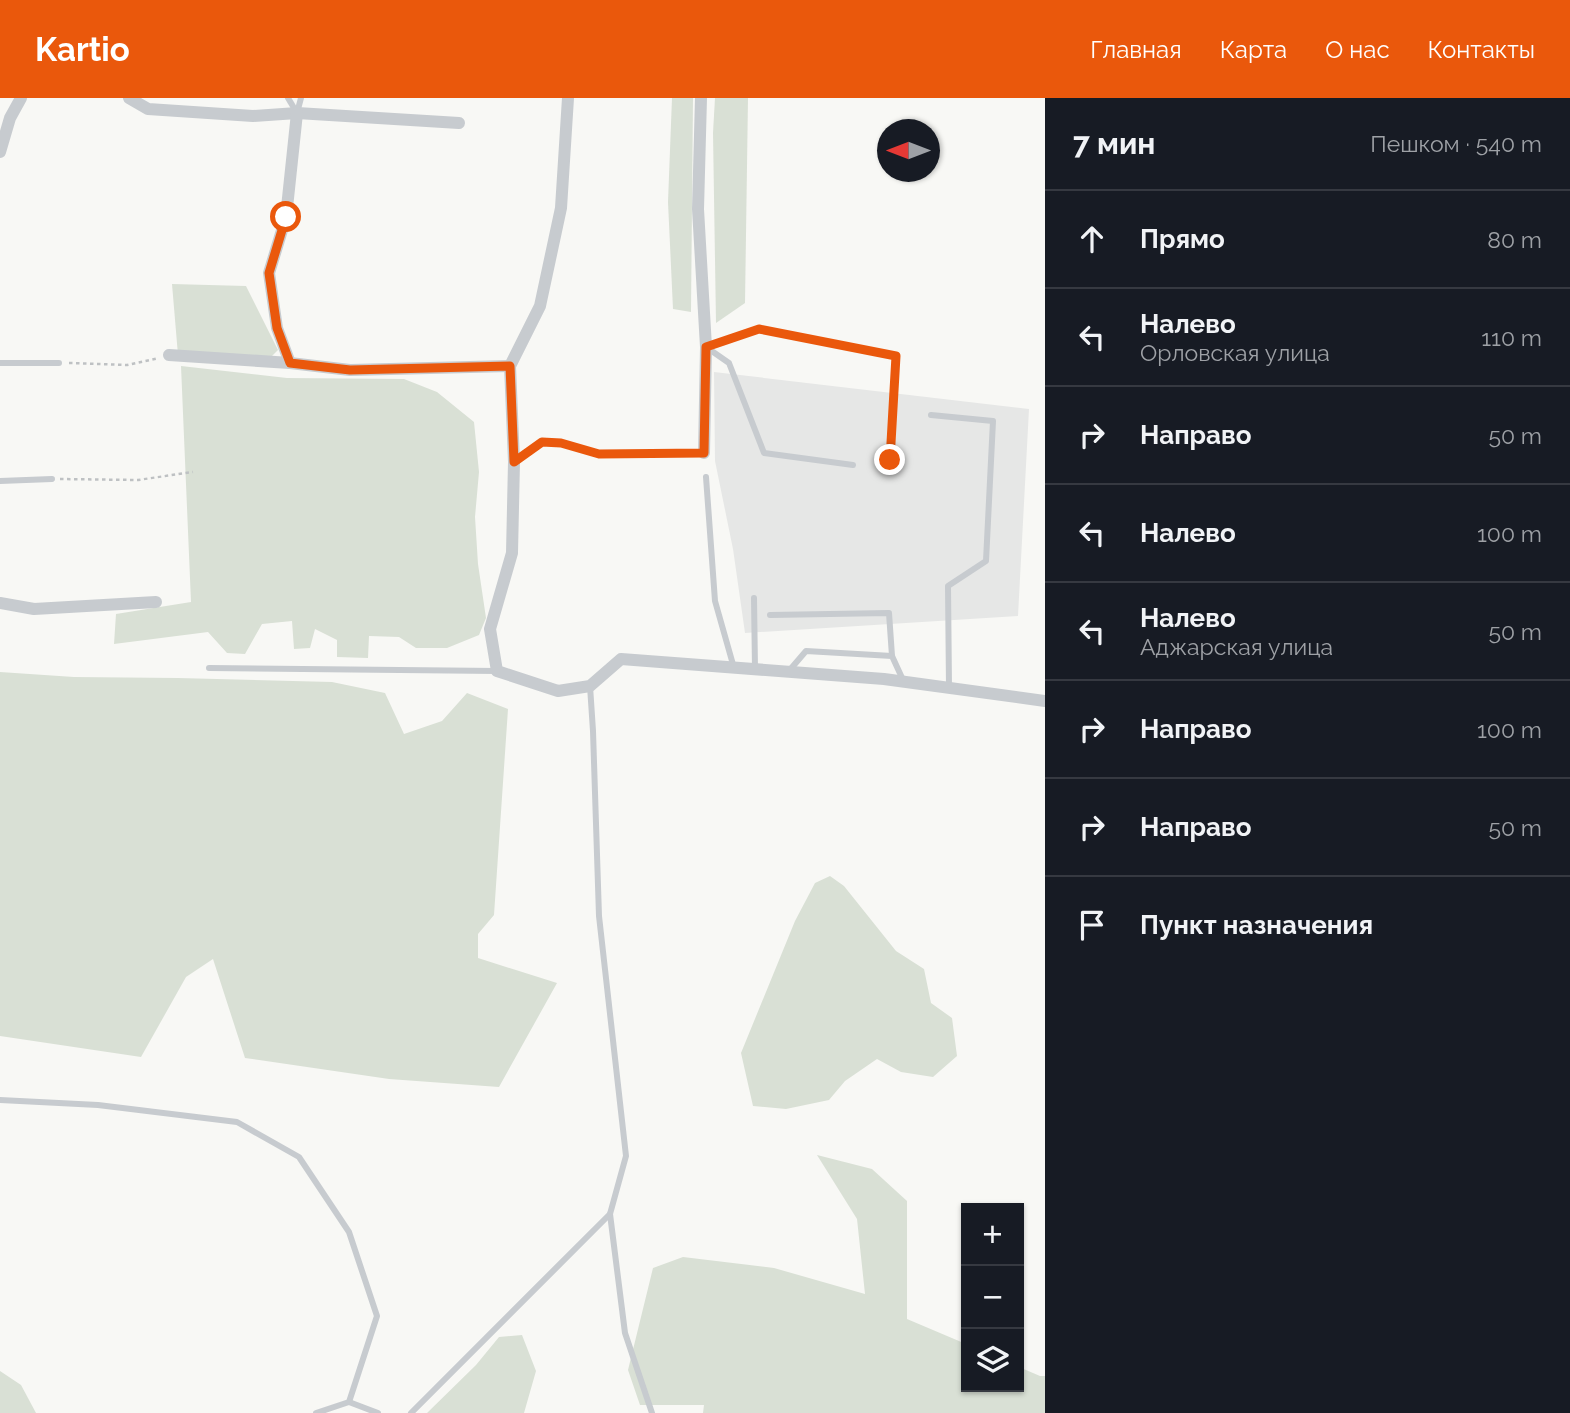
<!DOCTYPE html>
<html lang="ru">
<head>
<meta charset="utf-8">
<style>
  :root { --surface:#171b24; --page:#20242c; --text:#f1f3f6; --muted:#9ea1a6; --line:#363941; --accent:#ea580c }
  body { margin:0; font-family:Raleway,sans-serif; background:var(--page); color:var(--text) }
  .controls { position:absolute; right:21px; bottom:21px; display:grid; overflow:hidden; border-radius:0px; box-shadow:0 2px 5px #0004 }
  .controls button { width:63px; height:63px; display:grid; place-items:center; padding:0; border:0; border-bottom:2px solid var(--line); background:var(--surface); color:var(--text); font:35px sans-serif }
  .compass { position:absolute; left:877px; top:21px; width:63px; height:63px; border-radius:50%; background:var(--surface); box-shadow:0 2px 5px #0004; rotate:270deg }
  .stop { position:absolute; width:21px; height:21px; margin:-16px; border:5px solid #ea580c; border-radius:50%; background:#fff }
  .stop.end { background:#ea580c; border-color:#fff; box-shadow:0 2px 7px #0008 }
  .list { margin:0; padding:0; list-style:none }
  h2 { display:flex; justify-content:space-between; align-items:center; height:91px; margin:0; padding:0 28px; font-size:30px }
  h2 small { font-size:23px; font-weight:400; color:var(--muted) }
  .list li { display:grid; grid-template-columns:46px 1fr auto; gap:21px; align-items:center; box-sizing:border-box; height:98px; padding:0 28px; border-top:2px solid var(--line) }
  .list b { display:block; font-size:26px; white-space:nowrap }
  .list p { margin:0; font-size:23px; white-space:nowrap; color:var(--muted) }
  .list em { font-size:23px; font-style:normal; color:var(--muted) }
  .icon { flex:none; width:38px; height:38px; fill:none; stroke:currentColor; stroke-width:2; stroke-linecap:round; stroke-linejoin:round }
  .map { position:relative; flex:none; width:1045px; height:1315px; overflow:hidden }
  header { display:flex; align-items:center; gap:42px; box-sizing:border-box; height:98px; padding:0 35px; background:var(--accent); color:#fff }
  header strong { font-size:33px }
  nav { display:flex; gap:38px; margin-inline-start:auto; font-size:24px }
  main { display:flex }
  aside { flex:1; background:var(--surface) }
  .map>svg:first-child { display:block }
  .built { fill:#e6e7e6 }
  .green { fill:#d9e0d5 }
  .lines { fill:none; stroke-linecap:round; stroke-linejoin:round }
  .path { stroke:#bec1c3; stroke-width:2.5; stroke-dasharray:3.5 3.5; stroke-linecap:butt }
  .service { stroke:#c7cbcf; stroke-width:6 }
  .minor { stroke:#c7cbcf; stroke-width:12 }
  .route { stroke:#ea580c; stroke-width:9 }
</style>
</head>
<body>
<header>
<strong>Kartio</strong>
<nav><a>Главная</a><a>Карта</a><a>О нас</a><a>Контакты</a></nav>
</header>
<main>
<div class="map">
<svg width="1045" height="1315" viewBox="0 0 1045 1315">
  <rect width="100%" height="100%" fill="#f8f8f5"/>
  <!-- built -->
  <path class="built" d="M 714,274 L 1029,311 L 1018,518 L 745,535 L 733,451 L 715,363 Z"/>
  <!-- green -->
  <g class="green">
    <path d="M 672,0 L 693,0 L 691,214 L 673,211 L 668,104 Z"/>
    <path d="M 715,0 L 748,0 L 745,205 L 716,225 L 713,35 Z"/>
    <path d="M 172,186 L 246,188 L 278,252 L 270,260 L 178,257 Z"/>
    <path d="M 181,268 L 287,280 L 404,281 L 437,294 L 474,324 L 479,374 L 475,419 L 478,466 L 486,520 L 479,537 L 447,550 L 416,550 L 399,539 L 369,538 L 368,560 L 337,559 L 337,542 L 315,531 L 310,550 L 294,551 L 292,523 L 262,526 L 245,556 L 227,555 L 208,534 L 114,546 L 116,516 L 191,504 Z"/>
    <path d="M 0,574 L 74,579 L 178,580 L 332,584 L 385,595 L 404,636 L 442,623 L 467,595 L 508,611 L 494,817 L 478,836 L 478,860 L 557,885 L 499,989 L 389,981 L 245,960 L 213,861 L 186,879 L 141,959 L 0,938 Z"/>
    <path d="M 830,778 L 844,788 L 896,853 L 924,871 L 931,905 L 952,920 L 957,958 L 933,979 L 901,974 L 877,961 L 845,983 L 829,1002 L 786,1011 L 753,1008 L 741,955 L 795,823 L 815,785 Z"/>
    <path d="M 817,1057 L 872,1071 L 907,1103 L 907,1221 L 966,1246 L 966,1289 L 1019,1289 L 1019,1269 L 1040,1278 L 1045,1278 L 1045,1315 L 703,1315 L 704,1307 L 640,1307 L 628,1272 L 653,1170 L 683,1159 L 774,1170 L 865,1196 L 857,1121 Z"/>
    <path d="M 522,1237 L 536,1273 L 524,1315 L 427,1315 L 476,1267 L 499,1239 Z"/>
    <path d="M 0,1273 L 21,1287 L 36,1315 L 0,1315 Z"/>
  </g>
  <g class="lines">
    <!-- path -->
    <g class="path">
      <path d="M 69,265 L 127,267 L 159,260"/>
      <path d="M 60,381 L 138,382 L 193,374"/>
    </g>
    <!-- service -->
    <g class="service">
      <path d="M 288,0 L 297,15"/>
      <path d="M 297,15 L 301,0"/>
      <path d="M 0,265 L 59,265"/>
      <path d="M 931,317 L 993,323 L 986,463 L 948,488 L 949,589"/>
      <path d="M 515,363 L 542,344 L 561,345 L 599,356 L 703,355"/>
      <path d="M 853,367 L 764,355 L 729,265 L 706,249 L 759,231 L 896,258 L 890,362"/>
      <path d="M 706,379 L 715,503 L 734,570"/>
      <path d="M 0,383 L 52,381"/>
      <path d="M 754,500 L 755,571"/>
      <path d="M 770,517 L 889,515 L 892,558"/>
      <path d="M 209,570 L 497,573"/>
      <path d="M 788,574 L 806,553 L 892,558 L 903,582"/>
      <path d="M 0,1002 L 98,1007 L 237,1024 L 299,1059 L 349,1134 L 377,1218 L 349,1304 L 316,1315"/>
      <path d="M 610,1116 L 625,1235 L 652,1315"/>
      <path d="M 349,1304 L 378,1315"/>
      <path d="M 411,1315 L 610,1116 L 626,1058 L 599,818 L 593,633 L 590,588"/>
    </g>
    <!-- minor -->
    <g class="minor">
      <path d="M 129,0 L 148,11 L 253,18 L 297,15 L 459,25"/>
      <path d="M 568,0 L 561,110 L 540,208 L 510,268 L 514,364 L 512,455 L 490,531 L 497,573 L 558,593 L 590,588 L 621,561 L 884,581 L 1045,603"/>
      <path d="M 701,0 L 698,111 L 706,249 L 704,355"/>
      <path d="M 0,54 L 10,20 L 21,0"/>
      <path d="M 169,257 L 290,265 L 350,272 L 510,268"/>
      <path d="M 290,265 L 277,230 L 269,175 L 286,119 L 297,15"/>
      <path d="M 0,505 L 34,511 L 156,504"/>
    </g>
  </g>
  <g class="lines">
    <!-- route -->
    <path class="route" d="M 286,119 L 269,175 L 277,230 L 290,265 L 350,272 L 510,268 L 514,364 L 542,344 L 561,345 L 599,356 L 704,355 L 706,249 L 759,231 L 896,258 L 890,362"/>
  </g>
</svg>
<div class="controls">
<button>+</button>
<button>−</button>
<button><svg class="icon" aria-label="layers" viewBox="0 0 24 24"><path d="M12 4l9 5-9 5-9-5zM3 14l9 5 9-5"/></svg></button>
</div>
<svg class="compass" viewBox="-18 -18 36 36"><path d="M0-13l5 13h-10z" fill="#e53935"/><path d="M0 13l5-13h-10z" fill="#9ea1a6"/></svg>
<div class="stop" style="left:286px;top:119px"></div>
<div class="stop end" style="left:890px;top:362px"></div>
</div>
<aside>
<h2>7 мин<small>Пешком · 540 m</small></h2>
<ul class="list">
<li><svg class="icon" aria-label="ahead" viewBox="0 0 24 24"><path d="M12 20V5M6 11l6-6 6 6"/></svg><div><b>Прямо</b></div><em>80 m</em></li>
<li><svg class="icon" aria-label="left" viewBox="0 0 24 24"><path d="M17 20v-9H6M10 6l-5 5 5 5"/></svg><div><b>Налево</b><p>Орловская улица</p></div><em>110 m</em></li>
<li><svg class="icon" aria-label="right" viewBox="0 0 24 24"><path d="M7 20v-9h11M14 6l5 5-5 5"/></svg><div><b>Направо</b></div><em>50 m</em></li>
<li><svg class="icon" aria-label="left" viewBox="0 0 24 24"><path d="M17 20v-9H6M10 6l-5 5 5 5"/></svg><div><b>Налево</b></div><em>100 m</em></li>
<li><svg class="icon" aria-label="left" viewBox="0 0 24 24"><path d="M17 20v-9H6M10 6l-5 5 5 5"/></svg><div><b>Налево</b><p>Аджарская улица</p></div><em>50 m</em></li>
<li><svg class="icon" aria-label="right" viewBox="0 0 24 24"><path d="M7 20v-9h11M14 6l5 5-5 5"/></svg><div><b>Направо</b></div><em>100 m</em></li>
<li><svg class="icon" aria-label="right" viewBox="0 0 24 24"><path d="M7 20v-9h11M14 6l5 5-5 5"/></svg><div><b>Направо</b></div><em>50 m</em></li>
<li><svg class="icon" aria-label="arrive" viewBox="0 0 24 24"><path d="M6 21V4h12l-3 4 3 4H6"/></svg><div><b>Пункт назначения</b></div></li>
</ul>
</aside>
</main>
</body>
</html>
